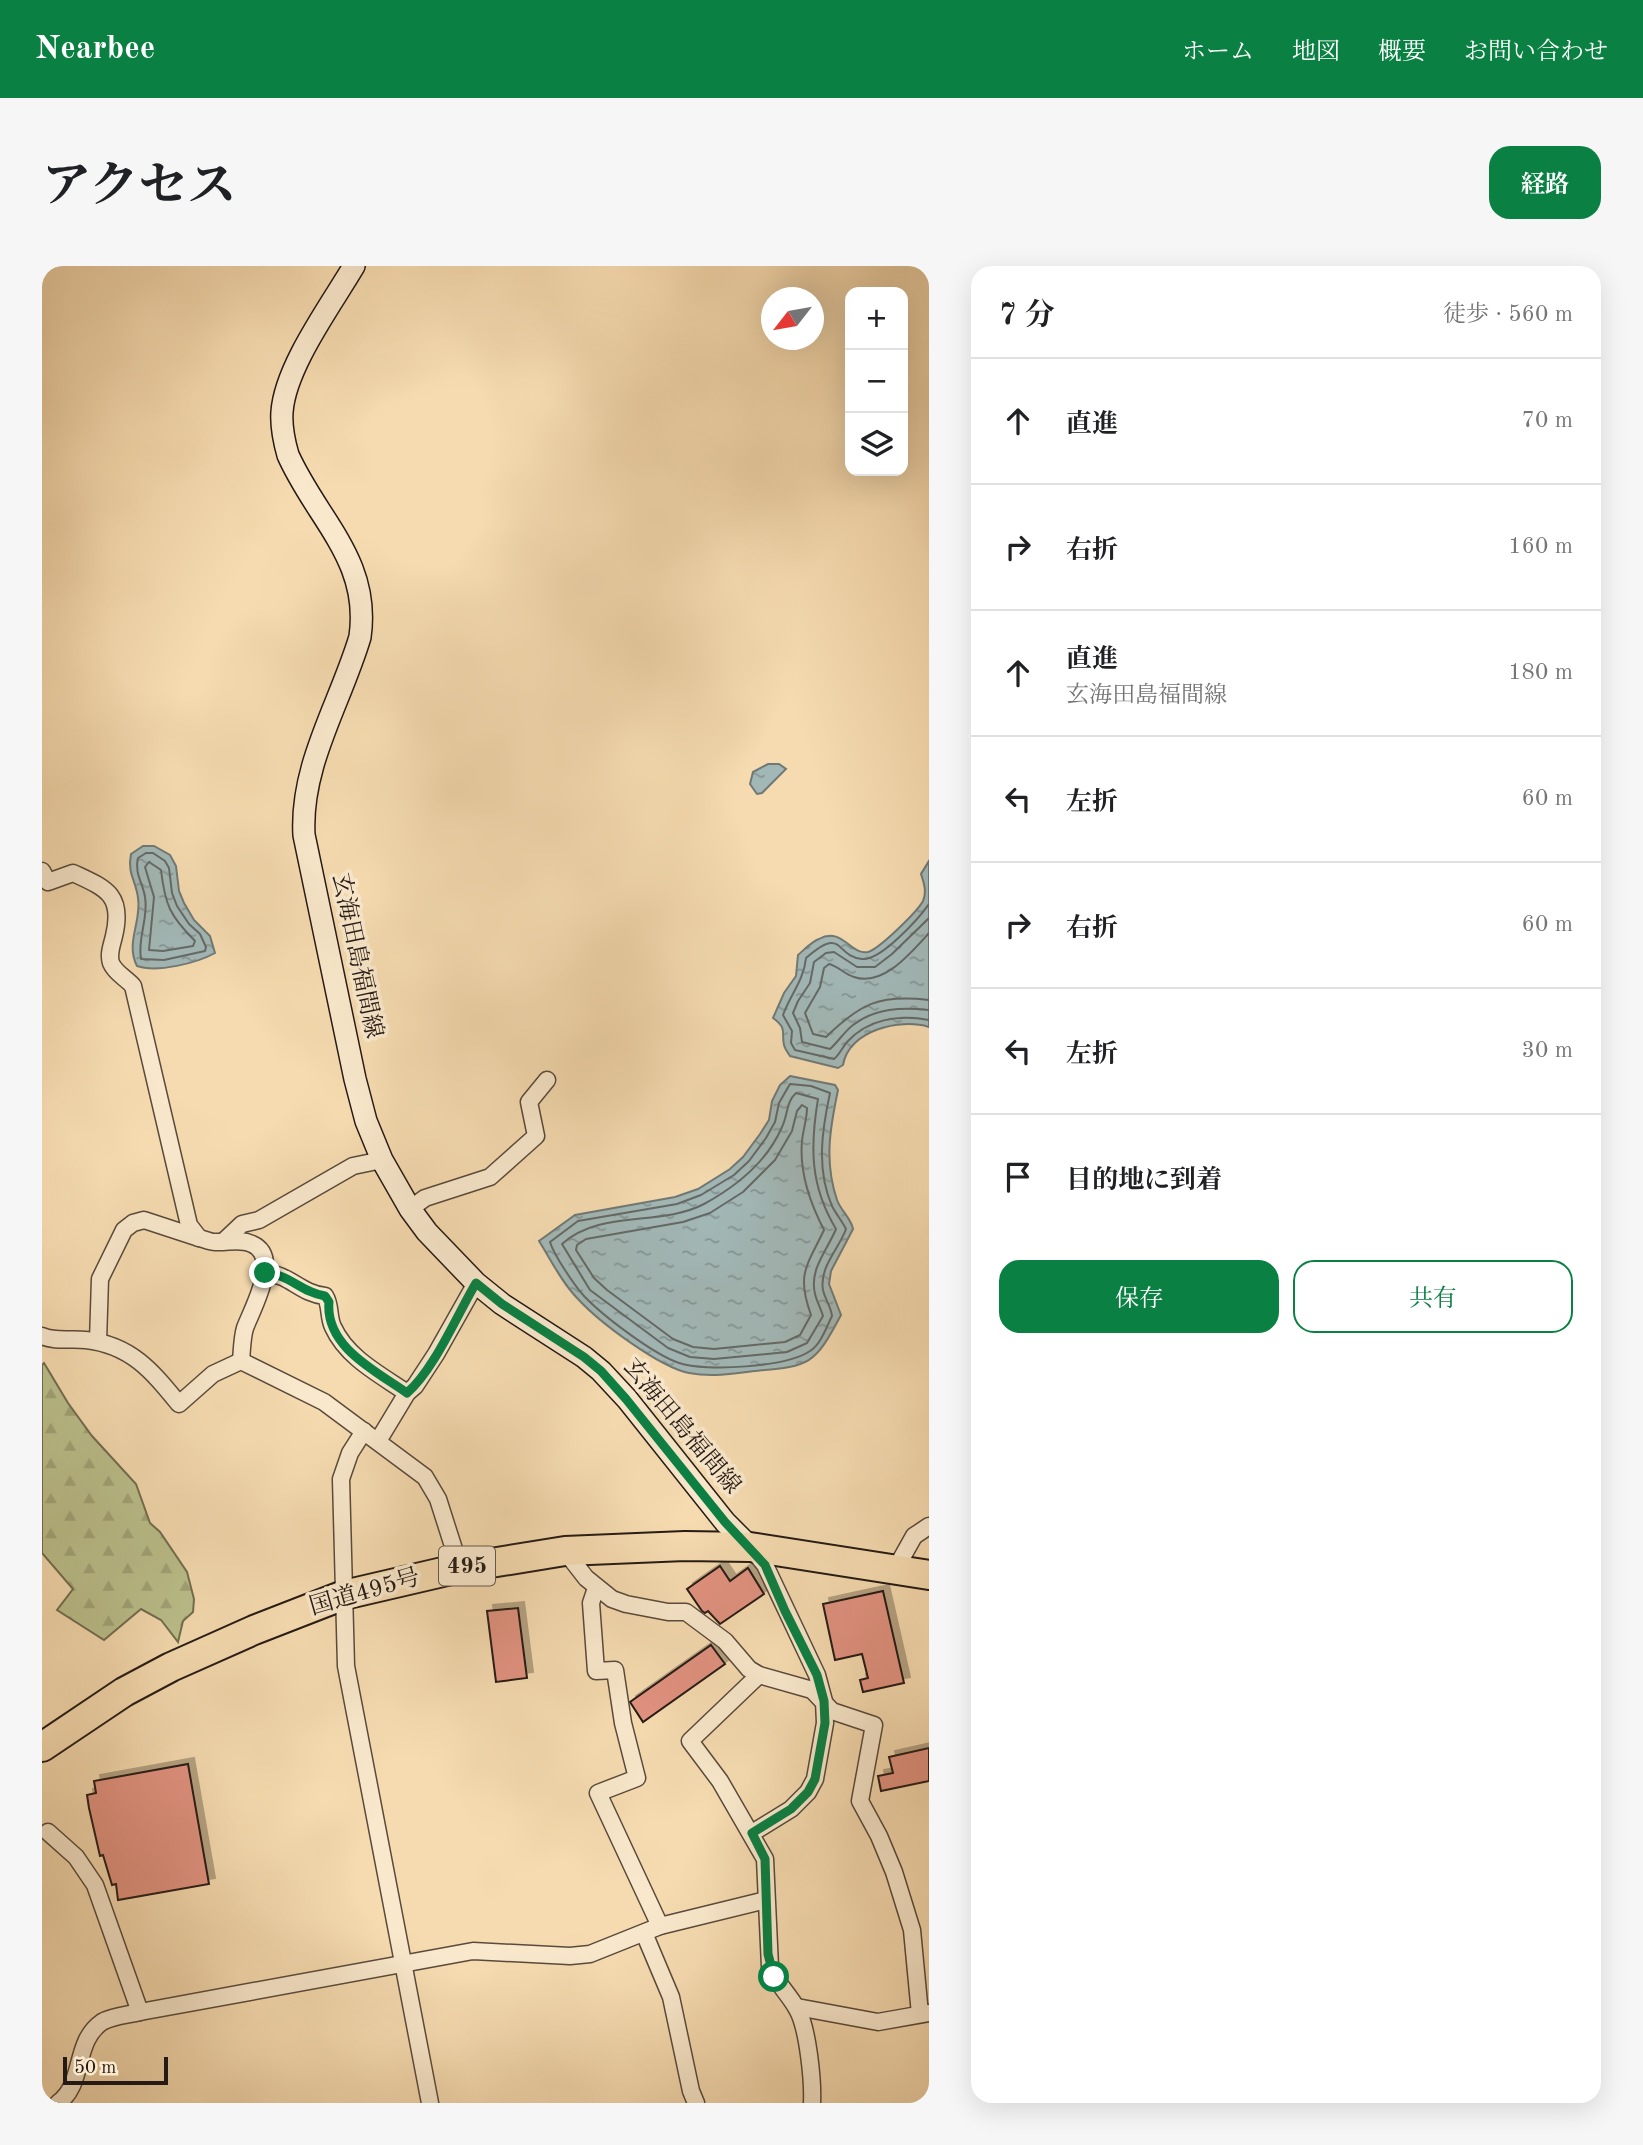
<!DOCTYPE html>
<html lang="ja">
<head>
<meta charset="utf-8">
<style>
  :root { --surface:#fff; --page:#f6f6f6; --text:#202124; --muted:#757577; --line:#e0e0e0; --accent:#0b8043 }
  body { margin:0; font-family:"Old Standard TT","Noto Serif JP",serif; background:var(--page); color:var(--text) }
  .controls { position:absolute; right:21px; top:21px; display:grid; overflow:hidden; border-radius:14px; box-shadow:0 7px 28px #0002 }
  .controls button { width:63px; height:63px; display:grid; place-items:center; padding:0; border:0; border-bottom:2px solid var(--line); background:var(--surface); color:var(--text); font:35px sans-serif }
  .compass { position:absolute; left:719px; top:21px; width:63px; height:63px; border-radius:50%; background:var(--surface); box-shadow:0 7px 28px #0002; rotate:239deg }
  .scale { position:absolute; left:21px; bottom:18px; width:105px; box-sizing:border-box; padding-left:7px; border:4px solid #251a15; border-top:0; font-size:19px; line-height:24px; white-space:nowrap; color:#251a15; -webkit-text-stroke:5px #f9e8cc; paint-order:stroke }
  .stop { position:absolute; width:21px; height:21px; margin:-16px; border:5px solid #0b8043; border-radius:50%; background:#fff }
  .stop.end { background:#0b8043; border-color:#fff; box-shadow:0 2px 7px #0008 }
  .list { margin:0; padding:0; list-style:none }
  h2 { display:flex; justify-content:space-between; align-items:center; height:91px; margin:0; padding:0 28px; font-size:30px }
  h2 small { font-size:23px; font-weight:400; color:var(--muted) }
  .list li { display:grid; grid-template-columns:46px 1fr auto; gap:21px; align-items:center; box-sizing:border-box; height:126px; padding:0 28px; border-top:2px solid var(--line) }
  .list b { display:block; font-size:26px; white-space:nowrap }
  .list p { margin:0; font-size:23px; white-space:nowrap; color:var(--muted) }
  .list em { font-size:23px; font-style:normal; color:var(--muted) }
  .actions { display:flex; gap:14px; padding:21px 28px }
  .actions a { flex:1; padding:16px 0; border:2px solid var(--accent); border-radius:21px; text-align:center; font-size:24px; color:var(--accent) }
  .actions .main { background:var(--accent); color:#fff }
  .icon { flex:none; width:38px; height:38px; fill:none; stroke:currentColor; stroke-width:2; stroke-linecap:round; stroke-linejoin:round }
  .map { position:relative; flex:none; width:887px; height:1837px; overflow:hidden; border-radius:21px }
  header { display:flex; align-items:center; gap:42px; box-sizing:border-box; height:98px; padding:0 35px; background:var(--accent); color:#fff }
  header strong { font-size:33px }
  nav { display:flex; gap:38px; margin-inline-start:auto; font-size:24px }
  .intro { display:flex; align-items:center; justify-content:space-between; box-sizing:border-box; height:168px; padding:0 42px }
  h1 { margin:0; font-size:49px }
  .button { padding:18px 32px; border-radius:21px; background:var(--accent); color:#fff; font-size:24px; font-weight:700 }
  main { display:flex; gap:42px; padding:0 42px }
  aside { flex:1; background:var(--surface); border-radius:21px; box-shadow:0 7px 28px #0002 }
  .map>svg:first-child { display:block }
  .forest { fill:url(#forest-firs); stroke:#706d50; stroke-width:2 }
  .water { fill:url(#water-ripples); stroke:#707976; stroke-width:2 }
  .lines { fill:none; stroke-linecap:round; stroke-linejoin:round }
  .shore { stroke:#646966; stroke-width:2 }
  .building { fill:#e19280; stroke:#251a15; stroke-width:2; filter:url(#shadow) }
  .street-casing { stroke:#594a3c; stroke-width:19 }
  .secondary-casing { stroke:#251a15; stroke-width:24 }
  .highway-casing { stroke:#251a15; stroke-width:32 }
  .street { stroke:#f9e8cc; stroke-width:16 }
  .secondary { stroke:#f9e8cc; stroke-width:21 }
  .highway { stroke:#f6dbb0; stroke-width:28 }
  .route { stroke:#0b8043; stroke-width:9 }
  .labels { text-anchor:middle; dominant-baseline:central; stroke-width:7; stroke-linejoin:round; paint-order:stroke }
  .shield { fill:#f9e8cc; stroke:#65584c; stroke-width:2 }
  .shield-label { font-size:23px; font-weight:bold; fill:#251a15 }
  .street-label { font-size:24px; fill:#251a15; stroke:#f9e8cc }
</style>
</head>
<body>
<header>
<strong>Nearbee</strong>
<nav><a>ホーム</a><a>地図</a><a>概要</a><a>お問い合わせ</a></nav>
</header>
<div class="intro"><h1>アクセス</h1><a class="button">経路</a></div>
<main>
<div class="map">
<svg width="887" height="1837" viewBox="0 0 887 1837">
  <defs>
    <pattern id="forest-firs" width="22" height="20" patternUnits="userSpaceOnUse" patternTransform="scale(1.75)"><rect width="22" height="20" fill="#bbc08c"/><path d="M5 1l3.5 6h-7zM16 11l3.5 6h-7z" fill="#a1a478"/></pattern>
    <pattern id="water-ripples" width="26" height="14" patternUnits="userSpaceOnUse" patternTransform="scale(1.75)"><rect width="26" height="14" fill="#a2b8b7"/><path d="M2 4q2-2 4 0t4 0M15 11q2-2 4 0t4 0" fill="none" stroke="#849594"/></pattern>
    <filter id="shadow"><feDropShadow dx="6" dy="-6" stdDeviation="0" flood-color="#0004"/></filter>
  </defs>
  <rect width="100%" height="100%" fill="#f6dbb0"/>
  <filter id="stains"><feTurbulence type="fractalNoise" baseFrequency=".00286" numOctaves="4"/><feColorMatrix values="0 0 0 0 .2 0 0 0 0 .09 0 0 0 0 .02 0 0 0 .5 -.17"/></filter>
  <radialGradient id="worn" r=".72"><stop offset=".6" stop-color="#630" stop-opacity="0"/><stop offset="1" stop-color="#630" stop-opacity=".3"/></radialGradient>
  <!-- forest -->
  <path class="forest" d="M 2,1097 L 26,1137 L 50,1170 L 94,1218 L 108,1257 L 118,1266 L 145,1306 L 152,1333 L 151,1346 L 141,1355 L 136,1376 L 119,1354 L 99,1343 L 62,1374 L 15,1344 L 31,1323 L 0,1287 L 0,1099 Z"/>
  <!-- water -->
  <g class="water">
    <path d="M 726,498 L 737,498 L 744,503 L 720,527 L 715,528 L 708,518 L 711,506 Z"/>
    <path d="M 101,580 L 112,580 L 128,589 L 134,600 L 137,625 L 142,637 L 152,654 L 168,670 L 173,687 C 155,697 115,707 95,700 C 83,677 100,655 96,632 C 94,614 85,608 89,588 Z"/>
    <path d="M 887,595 L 887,761 C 858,752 807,764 801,799 L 796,802 L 748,790 C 746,787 743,783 742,779 C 739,766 746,763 731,752 L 742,727 L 754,710 L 756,689 C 762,684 769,676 777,673 C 800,660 809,690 826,686 C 837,683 875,646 881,635 C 885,626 882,617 879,608 Z"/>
    <path d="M 748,810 L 793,819 L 796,824 C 788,862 782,896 795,934 C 799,945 809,952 811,963 L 789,1005 L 787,1018 L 799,1049 C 772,1100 768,1100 712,1105 C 690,1108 669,1111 647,1107 C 617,1101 557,1056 536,1033 C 520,1017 509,994 497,975 L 533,949 L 633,931 L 656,923 L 688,903 L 701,891 L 718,868 L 727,854 L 730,835 L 738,819 Z"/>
  </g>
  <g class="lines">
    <!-- shore -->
    <g class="shore">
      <path d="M 104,587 L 111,587 L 123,595 L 127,602 L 130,627 L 135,640 L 147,658 L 158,668 L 164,681 L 163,685 L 122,694 L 99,693 C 95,672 107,652 103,631 C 101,617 92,607 96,592 Z"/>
      <path d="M 107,596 L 119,604 C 123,639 128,650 153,675 L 151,680 L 121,685 L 107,684 L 112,631 L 103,601 Z"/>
      <path d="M 887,638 C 877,652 839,695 820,693 C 792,690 802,659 764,692 C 762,714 748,729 741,749 L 750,765 L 749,777 L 753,784 L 792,793 C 797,789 800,782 805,776 C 826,753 857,748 887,754"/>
      <path d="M 887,652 L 850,688 L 833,701 L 815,701 L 792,686 L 784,687 L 772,696 L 768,717 L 756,735 L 751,747 L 758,762 L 760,776 L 788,783 C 796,776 802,766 811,759 C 833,742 860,741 887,744"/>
      <path d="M 887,667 C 869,687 841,721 812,711 C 802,708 796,700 787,698 L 782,702 L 778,721 L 763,747 L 771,768 L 784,771 C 818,738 837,728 887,734"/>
      <path d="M 748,818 L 769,820 L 788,827 C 780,864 774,903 790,940 C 794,948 800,955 804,963 C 797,983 777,1001 781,1024 C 783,1033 789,1041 790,1050 C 784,1062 779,1078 768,1085 C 745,1101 664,1106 637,1097 C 611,1088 561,1050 542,1030 C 532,1019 512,989 508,976 L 536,955 L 635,938 L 659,929 L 692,909 L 707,895 L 724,872 L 733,856 L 737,837 Z"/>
      <path d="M 754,827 L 776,833 C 768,881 768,920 794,963 C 785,985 767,1003 773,1028 C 775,1036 779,1043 781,1050 L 765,1077 L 745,1086 L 672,1093 L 648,1091 L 626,1082 L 548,1024 L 520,978 C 558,943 618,961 662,938 C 695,920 725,896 740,861 C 746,849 744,836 754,827 Z"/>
      <path d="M 760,839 L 765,842 C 765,853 761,864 760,875 C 757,907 768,937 782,964 C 765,1000 754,1008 769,1049 L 758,1069 L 743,1076 L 672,1083 L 651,1081 L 631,1073 L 565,1024 L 552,1012 L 534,984 L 535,979 L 544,973 L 641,956 L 668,947 L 701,926 L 733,894 L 750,865 L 755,845 Z"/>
    </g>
  </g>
  <!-- building -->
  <g class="building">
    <path d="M 678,1300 L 688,1315 L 706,1302 L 722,1328 L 678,1358 L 666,1345 L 663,1347 L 660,1345 L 645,1323 Z"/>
    <path d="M 841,1325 L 862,1417 L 821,1426 L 818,1414 L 826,1412 L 820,1388 L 793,1394 L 781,1338 Z"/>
    <path d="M 476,1342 L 485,1412 L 454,1416 L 445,1345 Z"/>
    <path d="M 669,1379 L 683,1398 L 601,1456 L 588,1436 Z"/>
    <path d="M 887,1482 L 887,1515 L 839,1525 L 836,1510 L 851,1507 L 847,1491 Z"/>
    <path d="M 146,1498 L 167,1618 L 76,1634 L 74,1618 L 70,1619 L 61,1589 L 58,1590 L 47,1542 L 45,1529 L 54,1527 L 52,1515 Z"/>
  </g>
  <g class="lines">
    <!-- street casing -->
    <g class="street-casing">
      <g id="street">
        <path d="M 0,605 L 6,616 L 31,607 C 63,622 82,628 72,670 C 70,679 66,688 69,697 C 73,707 84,712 91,720 L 147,959 L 157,972 C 162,973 168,976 173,976 C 186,977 198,972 210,978 C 240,991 210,1043 203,1062 C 200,1072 200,1084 199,1095"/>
        <path d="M 368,943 L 383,932 L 448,911 L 494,870 L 487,836 L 505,814"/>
        <path d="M 182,975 L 200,958 L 217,954 L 311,900 L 340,894"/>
        <path d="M 223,1007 C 248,1008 257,1027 283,1030 C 289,1039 286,1051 291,1061 C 305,1092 339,1109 365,1127"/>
        <path d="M 0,1070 C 13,1076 30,1072 44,1074 C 89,1079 110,1105 137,1138 L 171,1108 L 199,1095 L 282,1136 L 383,1211 L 396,1233 L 418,1302"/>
        <path d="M 56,1075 L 58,1013 L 82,964 L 91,957 L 102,954 L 157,972"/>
        <path d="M 322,1165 L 308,1187 L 299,1213 L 304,1400 L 388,1837"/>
        <path d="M 336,1175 L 365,1127 L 373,1120 L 394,1088 L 434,1017"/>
        <path d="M 710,1283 L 723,1299 L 775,1409 L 782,1435 L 783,1457 L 773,1513 L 766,1526 L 749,1543 L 710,1567"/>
        <path d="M 523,1285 L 544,1312 L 570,1333 L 584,1338 L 626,1346 L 644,1346 L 683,1375 L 707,1403 L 717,1409 L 770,1424 L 790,1445 L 832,1459 L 818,1535 L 837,1570 L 852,1606 L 870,1664 L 878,1748"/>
        <path d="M 853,1304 L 872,1270 L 887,1260"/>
        <path d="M 554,1322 L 549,1337 L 554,1405 L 573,1404 L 581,1457 L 595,1512 L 556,1527 L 618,1660"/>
        <path d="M 717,1409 L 648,1475 L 678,1515 L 723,1593 L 728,1701 C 734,1717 747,1728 755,1743 C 766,1762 771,1815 770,1837"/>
        <path d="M 6,1566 L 34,1591 L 53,1619 L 98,1746"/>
        <path d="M 602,1667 L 629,1731 L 649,1825 L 654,1837"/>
        <path d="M 755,1741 L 836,1756 L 887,1747"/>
        <path d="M 16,1837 C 43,1818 31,1776 60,1756 C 70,1750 86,1749 98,1746 L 431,1685 L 528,1690 L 548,1688 L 618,1660 L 724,1634"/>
      </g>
    </g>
    <!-- secondary casing -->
    <g class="secondary-casing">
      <path id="secondary" d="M 312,0 C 289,39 243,101 240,146 C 239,160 242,175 246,189 C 275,254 329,294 318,371 C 298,438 258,499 262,569 L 313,813 L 324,855 L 340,894 L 368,943 L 385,966 L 434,1017 L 460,1038 L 542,1091 L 559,1105 L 585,1133 L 683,1256 L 708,1281"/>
    </g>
    <!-- highway casing -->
    <g class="highway-casing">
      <path id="highway" d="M 0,1481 L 82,1426 L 129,1401 L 212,1364 L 302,1329 L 418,1302 L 523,1285 L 643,1280 L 708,1281 L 887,1309"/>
    </g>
    <!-- street -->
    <use href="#street" class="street"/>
    <!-- secondary -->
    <use href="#secondary" class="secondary"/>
    <!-- highway -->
    <use href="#highway" class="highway"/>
  </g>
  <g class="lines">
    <!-- route -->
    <path class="route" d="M 223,1007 C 248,1008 258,1026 283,1030 L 287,1036 C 283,1081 334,1105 365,1127 C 392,1104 415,1049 434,1017 L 460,1038 L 542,1091 L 559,1105 L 584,1133 L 683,1256 L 723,1299 L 743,1345 L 775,1409 L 782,1435 L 783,1457 L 773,1513 L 766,1526 L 749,1543 L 710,1567 L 723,1593 L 726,1688 L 732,1711"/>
  </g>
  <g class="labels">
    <!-- shield labels -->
    <rect class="shield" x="397" y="1280.5" width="56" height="39" rx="5"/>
    <g class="shield-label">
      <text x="425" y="1300">495</text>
    </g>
    <!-- street labels -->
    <g class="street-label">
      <text transform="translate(314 690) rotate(78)">玄海田島福間線</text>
      <text transform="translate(639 1161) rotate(50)">玄海田島福間線</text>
      <text transform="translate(323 1327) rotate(-16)">国道495号</text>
    </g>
  </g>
  <rect width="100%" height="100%" filter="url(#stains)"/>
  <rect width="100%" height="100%" fill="url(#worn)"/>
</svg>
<div class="controls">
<button>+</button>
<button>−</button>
<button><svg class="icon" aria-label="layers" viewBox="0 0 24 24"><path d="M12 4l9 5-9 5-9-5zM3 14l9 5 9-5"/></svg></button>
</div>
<svg class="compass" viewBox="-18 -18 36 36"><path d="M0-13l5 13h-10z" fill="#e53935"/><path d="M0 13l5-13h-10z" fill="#757577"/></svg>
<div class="scale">50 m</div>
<div class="stop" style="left:732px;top:1711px"></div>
<div class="stop end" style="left:223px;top:1007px"></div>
</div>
<aside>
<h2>7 分<small>徒歩 · 560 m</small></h2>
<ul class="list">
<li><svg class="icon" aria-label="ahead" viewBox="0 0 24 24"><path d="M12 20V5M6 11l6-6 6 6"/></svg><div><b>直進</b></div><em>70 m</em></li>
<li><svg class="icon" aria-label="right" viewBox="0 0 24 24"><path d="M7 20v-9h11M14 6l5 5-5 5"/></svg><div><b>右折</b></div><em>160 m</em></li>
<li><svg class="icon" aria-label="ahead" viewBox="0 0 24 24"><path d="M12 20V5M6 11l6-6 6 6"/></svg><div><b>直進</b><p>玄海田島福間線</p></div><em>180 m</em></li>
<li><svg class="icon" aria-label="left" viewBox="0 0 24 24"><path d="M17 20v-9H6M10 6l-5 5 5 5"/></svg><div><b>左折</b></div><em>60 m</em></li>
<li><svg class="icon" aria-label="right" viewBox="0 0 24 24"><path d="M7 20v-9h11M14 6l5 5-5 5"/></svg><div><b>右折</b></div><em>60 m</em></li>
<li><svg class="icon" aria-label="left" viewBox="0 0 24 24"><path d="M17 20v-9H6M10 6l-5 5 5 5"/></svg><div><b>左折</b></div><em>30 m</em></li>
<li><svg class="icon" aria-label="arrive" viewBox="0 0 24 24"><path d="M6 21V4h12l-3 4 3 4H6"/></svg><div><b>目的地に到着</b></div></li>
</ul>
<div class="actions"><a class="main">保存</a><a>共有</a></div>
</aside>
</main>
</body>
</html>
